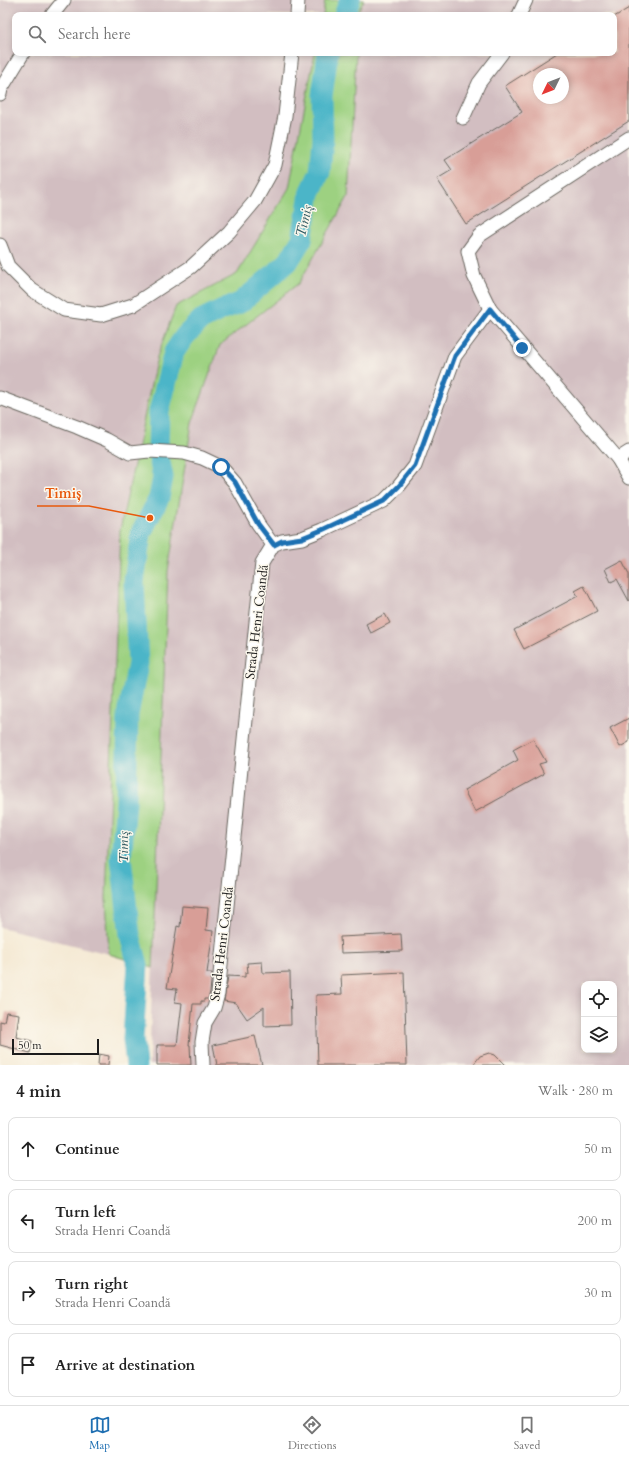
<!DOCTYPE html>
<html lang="en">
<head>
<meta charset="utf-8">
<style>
  :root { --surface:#fff; --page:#f6f6f6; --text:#222; --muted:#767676; --line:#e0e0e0; --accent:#1f6fb2 }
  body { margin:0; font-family:Cardo,serif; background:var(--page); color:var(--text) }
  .controls { position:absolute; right:12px; bottom:12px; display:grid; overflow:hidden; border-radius:8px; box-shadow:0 2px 6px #0003 }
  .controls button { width:36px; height:36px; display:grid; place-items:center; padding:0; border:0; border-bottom:1px solid var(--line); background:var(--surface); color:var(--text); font:20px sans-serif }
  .compass { position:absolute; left:533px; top:68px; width:36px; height:36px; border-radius:50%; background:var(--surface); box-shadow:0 2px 6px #0003; rotate:227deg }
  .scale { position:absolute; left:12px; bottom:10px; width:87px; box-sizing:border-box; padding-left:4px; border:2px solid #1c1c1c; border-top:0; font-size:11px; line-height:14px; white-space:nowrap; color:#1c1c1c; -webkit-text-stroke:3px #fbf7ec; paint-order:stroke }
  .stop { position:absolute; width:12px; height:12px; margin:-9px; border:3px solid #1f6fb2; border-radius:50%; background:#fff }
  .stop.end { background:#1f6fb2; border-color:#fff; box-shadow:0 1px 4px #0008 }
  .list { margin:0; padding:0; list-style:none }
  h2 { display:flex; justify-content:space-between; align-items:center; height:52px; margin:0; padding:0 16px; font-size:17px }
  h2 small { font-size:13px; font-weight:400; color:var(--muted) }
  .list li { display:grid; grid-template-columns:26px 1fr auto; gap:12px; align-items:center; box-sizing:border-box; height:64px; margin:0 8px 8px; padding:0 8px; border:1px solid var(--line); border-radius:8px }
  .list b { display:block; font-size:15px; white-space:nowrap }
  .list p { margin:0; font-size:13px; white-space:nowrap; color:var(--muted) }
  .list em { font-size:13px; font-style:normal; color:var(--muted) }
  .icon { flex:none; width:22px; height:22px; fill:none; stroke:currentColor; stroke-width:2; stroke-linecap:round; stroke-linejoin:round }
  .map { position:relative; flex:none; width:629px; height:1065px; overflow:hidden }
  .search { position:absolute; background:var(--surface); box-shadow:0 2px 6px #0003; left:12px; right:12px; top:12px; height:44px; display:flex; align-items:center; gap:10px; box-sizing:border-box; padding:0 14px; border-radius:8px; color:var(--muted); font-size:15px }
  .sheet { height:340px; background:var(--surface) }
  nav { display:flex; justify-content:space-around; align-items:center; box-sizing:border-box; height:56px; border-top:1px solid var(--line); background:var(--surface); font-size:11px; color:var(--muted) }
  nav a { display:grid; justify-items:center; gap:2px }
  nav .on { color:var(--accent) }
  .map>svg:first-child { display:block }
  .industrial { fill:#d2bec1; fill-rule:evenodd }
  .green { fill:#9dd181; stroke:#5c764e }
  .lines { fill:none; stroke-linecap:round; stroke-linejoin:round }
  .river { stroke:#4bb5c8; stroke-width:21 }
  .building { fill:#d89e97; fill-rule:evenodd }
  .minor-casing { stroke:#68645d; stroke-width:15 }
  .minor { stroke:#fff; stroke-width:13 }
  .route { stroke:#1f6fb2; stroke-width:5 }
  .labels { text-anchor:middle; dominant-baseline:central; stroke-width:3; stroke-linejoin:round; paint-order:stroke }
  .street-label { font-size:13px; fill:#1c1c1c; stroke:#fbf7ec }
  .water-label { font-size:14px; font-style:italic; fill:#2f5961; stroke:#fbf7ec }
  .leader { fill:none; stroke:#e8590c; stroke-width:1.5 }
  .callout-dot { fill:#e8590c; stroke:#fbf7ec; stroke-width:1.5 }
  .callout-label { font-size:14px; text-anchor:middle; font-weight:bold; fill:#e8590c; stroke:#fbf7ec; stroke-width:3; stroke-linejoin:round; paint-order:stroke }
</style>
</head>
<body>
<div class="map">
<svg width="629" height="1065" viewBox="0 0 629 1065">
  <rect width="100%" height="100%" fill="#fbf7ec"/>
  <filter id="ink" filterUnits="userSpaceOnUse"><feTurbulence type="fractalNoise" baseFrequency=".025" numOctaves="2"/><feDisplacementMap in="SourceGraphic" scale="8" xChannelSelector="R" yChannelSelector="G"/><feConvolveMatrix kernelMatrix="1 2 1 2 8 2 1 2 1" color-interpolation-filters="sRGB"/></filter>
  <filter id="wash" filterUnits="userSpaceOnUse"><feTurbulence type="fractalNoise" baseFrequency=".012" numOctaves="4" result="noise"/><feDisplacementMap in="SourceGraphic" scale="16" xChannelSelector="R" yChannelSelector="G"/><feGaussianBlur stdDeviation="0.9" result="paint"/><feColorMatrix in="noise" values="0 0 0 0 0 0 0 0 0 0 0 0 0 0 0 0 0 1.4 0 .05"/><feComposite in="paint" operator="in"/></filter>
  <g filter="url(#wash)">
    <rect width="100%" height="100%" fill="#f5ead5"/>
    <!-- industrial -->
    <g class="industrial">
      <path d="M 0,0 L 325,0 L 323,15 L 15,15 L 15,53 L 315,53 L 289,188 L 237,274 L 176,306 L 157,357 L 120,530 L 106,898 L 109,954 L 0,927 Z"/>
      <path d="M 364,0 L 629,0 L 629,1065 L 149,1065 L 168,570 L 192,423 L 220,345 L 299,283 L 348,197 L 356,53 L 614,53 L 614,15 L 358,15 L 358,11 ZM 539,74 L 563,74 L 563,98 L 539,98 ZM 584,984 L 614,984 L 614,1050 L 584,1050 Z"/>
    </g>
    <!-- green -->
    <g class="green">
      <path d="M 325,0 L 364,0 L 358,11 L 358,15 L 323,15 Z"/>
      <path d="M 315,53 L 356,53 L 348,197 L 299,283 L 220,345 L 192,423 L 168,571 L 153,968 L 109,954 L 106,898 L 120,530 L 157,357 L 176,306 L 237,274 L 289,188 Z"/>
    </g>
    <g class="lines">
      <!-- river -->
      <g class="river">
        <path d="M 344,15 L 350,0"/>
        <path d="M 136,1065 L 133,1039 L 138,965 L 130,935 L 121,858 L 126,803 L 128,715 L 138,663 L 134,582 L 141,533 L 159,498 L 163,477 L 158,453 L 159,412 L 174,352 L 185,336 L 201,320 L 223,309 L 240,303 L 288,262 L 302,239 L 310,193 L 320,172 L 323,139 L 322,96 L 328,53"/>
      </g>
    </g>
    <g id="blocks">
      <!-- building -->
      <g class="building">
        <path d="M 629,8 L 629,121 L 466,224 L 437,179 L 452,170 L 445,160 L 522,112 L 505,86 L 557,53 L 614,53 L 614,17 ZM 539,74 L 563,74 L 563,98 L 539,98 Z"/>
        <path d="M 622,560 L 629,574 L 629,601 L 617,579 L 611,582 L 605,569 Z"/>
        <path d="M 584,586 L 597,611 L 524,649 L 514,630 L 578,596 L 575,591 Z"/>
        <path d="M 385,614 L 390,623 L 371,633 L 366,624 Z"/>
        <path d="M 629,718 L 629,742 L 620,747 L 610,728 Z"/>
        <path d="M 533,739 L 546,762 L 539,764 L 544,774 L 475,812 L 464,790 L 518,760 L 513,750 Z"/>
        <path d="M 182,906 L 208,908 L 206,930 L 213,931 L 207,973 L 212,973 L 210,992 L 208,999 L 204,999 L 204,1001 L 201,1001 L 201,1004 L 193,1004 L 189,1045 L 190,1045 L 191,1065 L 157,1065 L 157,1045 L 177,1045 L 182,1003 L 175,1002 L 177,989 L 167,988 L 177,926 L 180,927 Z"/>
        <path d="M 401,934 L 402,951 L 341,953 L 340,937 Z"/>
        <path d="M 262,962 L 263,973 L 290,972 L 291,1025 L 264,1026 L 264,1007 L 247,1019 L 236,1003 L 224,1001 L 228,976 L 245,977 L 245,973 L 248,973 L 247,963 Z"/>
        <path d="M 404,972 L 407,1065 L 318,1065 L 316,995 L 342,994 L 341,975 Z"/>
        <path d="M 6,1012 L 19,1014 L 16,1037 L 32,1041 L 30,1053 L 0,1045 L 0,1021 L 4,1022 Z"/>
        <path d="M 255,1036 L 262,1065 L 217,1065 L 213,1045 Z"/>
        <path d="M 489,1053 L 495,1055 L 505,1065 L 473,1065 L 480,1056 Z"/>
        <path d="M 99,1054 L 109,1056 L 108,1065 L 98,1065 Z"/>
      </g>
    </g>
  </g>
  <g filter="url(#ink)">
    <use href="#blocks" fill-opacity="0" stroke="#68645d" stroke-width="1"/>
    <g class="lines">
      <!-- minor casing -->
      <g class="minor-casing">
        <g id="minor">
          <path d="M 52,15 L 64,0"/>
          <path d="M 297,15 L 298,0"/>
          <path d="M 519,15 L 526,0"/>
          <path d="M 0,94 L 1,89 L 23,53"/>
          <path d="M 463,118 L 479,83 L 502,53"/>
          <path d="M 629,138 L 479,236 L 468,251 L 474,276 L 490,309 L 618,459 L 629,478"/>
          <path d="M 0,245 L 8,266 L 32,290 L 64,310 L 101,315 L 133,305 L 191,267 L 229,232 L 255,201 L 275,165 L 285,116 L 292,53"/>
          <path d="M 0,398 L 77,427 L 107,440 L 130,453 L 149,451 L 184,453 L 202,458 L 221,467 L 235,483 L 258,524 L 273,545"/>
          <path d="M 618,459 L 629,452"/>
          <path d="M 203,1065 L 202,1042 L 205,1023 L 214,1008 L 218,994 L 262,563 L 273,545 L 282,541 L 302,538 L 322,530 L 384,501 L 399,486 L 415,466 L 455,356 L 490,309"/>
        </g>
      </g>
      <!-- minor -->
      <use href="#minor" class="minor"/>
    </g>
  </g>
  <g class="lines" filter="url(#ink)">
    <!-- route -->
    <path class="route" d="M 221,467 L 235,482 L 258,524 L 274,545 L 282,541 L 302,538 L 322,530 L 384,501 L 399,486 L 415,466 L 455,356 L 490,309 L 522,348"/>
  </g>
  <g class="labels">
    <!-- street labels -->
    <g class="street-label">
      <text transform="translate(257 622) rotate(-83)">Strada Henri Coandă</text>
      <text transform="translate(222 944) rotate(-83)">Strada Henri Coandă</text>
    </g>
    <!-- water labels -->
    <g class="water-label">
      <text transform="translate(304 221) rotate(-77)">Timiș</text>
      <text transform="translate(123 847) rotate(-90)">Timiș</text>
    </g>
  </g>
  <!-- callouts -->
  <path class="leader" d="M150 518L89 506H37"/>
  <circle class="callout-dot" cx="150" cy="518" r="4"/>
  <g class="callout-label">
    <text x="63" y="498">Timiș</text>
  </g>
</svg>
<div class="controls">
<button><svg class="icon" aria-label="locate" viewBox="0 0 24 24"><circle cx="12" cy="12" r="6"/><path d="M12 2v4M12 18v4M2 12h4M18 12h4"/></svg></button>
<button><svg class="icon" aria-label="layers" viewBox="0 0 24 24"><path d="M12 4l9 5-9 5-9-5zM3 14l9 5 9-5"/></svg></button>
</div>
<svg class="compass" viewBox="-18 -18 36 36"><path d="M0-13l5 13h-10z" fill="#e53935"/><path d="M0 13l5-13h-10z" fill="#767676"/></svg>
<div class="scale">50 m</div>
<div class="stop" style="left:221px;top:467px"></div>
<div class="stop end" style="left:522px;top:348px"></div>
<div class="search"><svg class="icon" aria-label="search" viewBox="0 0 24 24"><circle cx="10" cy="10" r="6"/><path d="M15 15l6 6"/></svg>Search here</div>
</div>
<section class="sheet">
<h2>4 min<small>Walk · 280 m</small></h2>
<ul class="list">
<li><svg class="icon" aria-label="ahead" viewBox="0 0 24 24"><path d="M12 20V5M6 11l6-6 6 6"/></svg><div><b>Continue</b></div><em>50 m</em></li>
<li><svg class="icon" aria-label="left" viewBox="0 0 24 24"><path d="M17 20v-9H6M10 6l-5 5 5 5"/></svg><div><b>Turn left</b><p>Strada Henri Coandă</p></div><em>200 m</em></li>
<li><svg class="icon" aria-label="right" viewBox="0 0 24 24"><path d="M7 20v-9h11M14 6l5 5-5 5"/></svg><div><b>Turn right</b><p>Strada Henri Coandă</p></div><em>30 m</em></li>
<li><svg class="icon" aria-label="arrive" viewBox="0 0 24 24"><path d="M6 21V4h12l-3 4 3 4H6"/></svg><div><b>Arrive at destination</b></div></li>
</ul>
</section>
<nav>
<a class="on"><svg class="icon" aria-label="map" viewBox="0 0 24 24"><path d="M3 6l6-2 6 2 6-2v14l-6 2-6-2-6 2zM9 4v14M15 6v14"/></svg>Map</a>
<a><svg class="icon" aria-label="directions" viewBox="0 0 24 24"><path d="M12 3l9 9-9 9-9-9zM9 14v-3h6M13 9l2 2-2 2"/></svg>Directions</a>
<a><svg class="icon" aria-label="saved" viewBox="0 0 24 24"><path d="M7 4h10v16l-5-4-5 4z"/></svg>Saved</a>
</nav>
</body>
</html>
